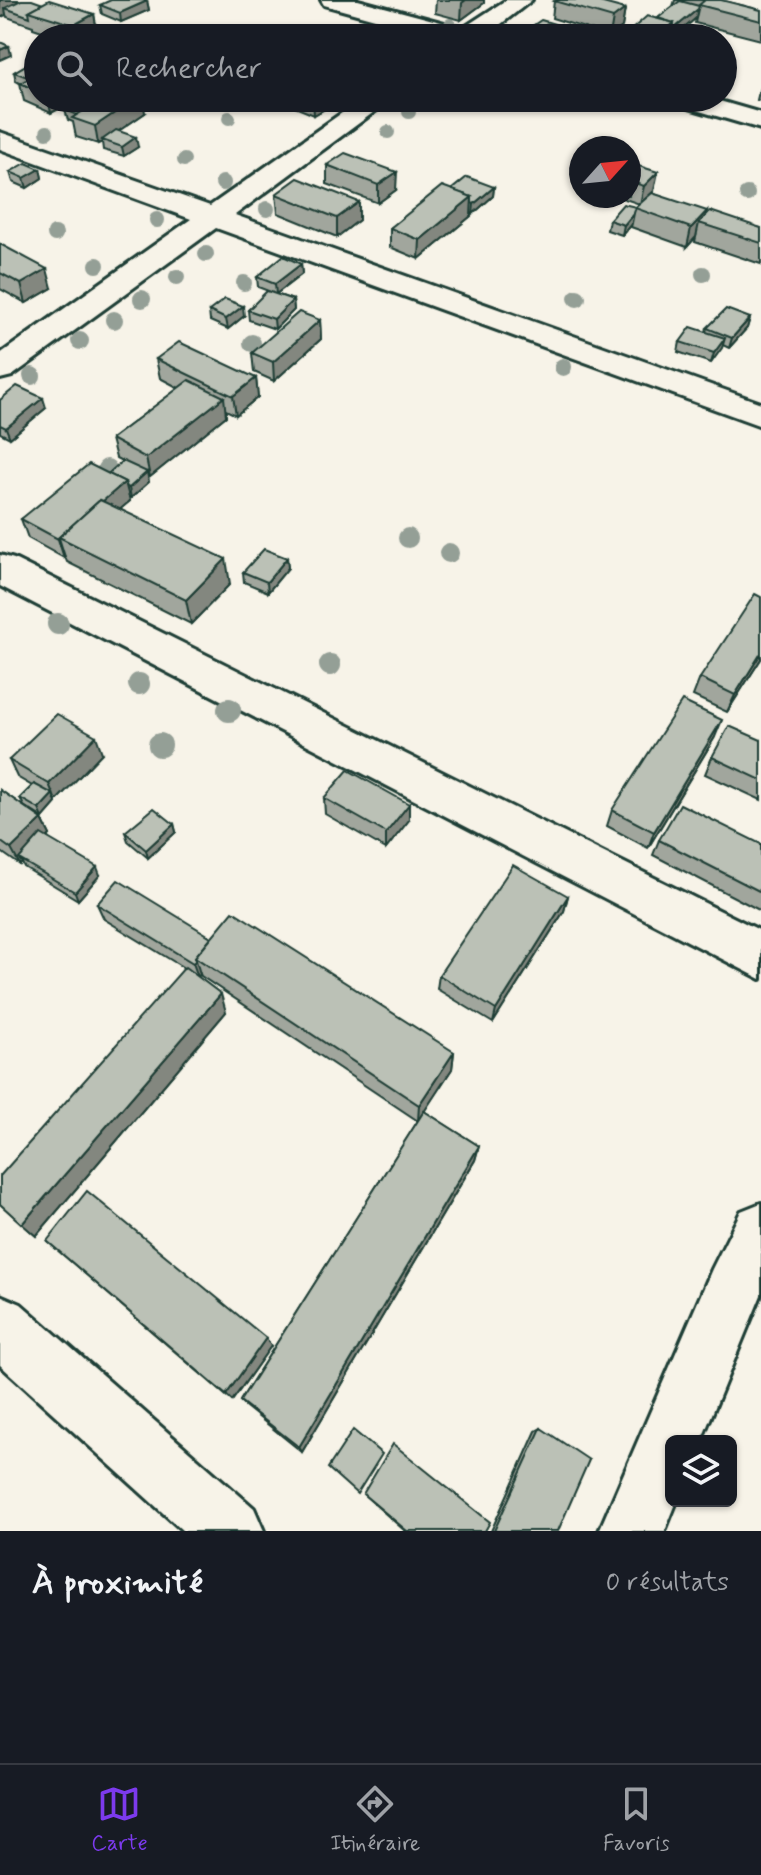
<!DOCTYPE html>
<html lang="fr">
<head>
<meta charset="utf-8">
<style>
  :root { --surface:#171b24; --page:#242831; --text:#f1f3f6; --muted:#9ea1a6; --line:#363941; --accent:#7c3aed }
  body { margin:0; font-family:Mynerve,sans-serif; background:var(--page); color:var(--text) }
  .controls { position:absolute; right:24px; bottom:24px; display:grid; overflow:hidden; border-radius:12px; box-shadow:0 2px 6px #0004 }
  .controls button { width:72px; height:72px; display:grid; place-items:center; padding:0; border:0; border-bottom:2px solid var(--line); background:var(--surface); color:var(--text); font:40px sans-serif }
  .compass { position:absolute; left:569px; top:136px; width:72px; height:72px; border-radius:50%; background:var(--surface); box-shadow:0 2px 6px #0004; rotate:63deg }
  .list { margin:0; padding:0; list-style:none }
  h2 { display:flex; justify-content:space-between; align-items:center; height:104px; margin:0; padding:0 32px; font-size:34px }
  h2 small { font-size:26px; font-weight:400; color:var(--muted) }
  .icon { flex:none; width:44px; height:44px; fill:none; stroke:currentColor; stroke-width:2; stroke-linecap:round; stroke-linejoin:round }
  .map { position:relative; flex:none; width:761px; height:1531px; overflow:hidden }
  .search { position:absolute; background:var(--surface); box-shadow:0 2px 6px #0004; left:24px; right:24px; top:24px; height:88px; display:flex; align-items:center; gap:20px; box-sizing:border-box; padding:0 28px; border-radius:44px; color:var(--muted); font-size:30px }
  .sheet { height:232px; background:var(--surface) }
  nav { display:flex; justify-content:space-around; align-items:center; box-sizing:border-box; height:112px; border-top:2px solid var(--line); background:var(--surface); font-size:22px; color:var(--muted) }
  nav a { display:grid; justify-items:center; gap:4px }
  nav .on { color:var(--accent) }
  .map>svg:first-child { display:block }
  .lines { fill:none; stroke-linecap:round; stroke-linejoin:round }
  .minor-casing { stroke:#1f3d34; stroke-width:6 }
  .minor { fill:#f7f3e8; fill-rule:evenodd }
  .tree { fill:#949f96 }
  .wall { fill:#a1a69d; stroke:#1f3d34; stroke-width:2 }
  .shaded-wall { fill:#83877f; stroke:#1f3d34; stroke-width:2 }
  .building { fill:#bbc1b6; stroke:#1f3d34; stroke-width:2 }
</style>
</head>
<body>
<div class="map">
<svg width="761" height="1531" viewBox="0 0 761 1531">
  <rect width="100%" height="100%" fill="#f7f3e8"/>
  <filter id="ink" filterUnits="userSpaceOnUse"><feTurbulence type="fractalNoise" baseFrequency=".0125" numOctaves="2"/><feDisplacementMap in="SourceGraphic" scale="16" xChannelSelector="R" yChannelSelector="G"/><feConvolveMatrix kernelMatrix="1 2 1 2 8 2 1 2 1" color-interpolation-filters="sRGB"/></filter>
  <g filter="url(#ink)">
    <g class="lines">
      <!-- minor casing -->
      <g class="minor-casing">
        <g id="minor">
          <path d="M 321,0 L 358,0 L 463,28 L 506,0 L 532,0 L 483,38 L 444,38 L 324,5 Z"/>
          <path d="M 363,98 L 393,98 L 235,215 L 761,403 L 761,426 L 216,228 L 12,376 L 0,379 L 0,354 L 191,219 L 0,149 L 0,132 L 210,206 Z"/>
          <path d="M 668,98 L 709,98 L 761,113 L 761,129 L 672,103 Z"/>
          <path d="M 0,555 L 14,559 L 761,931 L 761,979 L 0,586 Z"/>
          <path d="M 761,1203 L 761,1295 L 701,1441 L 671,1441 L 671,1501 L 677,1501 L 665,1531 L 599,1531 L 712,1269 L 741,1211 Z"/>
          <path d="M 0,1295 L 21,1304 L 254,1508 L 264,1531 L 183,1531 L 0,1365 Z"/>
        </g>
      </g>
      <!-- minor -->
      <use href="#minor" class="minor"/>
    </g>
    <!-- trees -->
    <g class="tree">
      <circle cx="450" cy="24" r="6"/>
      <circle cx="409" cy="112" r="7"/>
      <circle cx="229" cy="118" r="7"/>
      <circle cx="47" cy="132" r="7"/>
      <circle cx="388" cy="132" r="7"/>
      <circle cx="184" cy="160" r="7"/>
      <circle cx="223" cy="183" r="8"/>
      <circle cx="747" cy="194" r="8"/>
      <circle cx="267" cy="209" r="8"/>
      <circle cx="157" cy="220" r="8"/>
      <circle cx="55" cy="234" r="8"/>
      <circle cx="206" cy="254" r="8"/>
      <circle cx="97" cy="265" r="8"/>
      <circle cx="703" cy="274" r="8"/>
      <circle cx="177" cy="277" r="8"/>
      <circle cx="244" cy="283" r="8"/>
      <circle cx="577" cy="298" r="9"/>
      <circle cx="142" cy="299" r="9"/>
      <circle cx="114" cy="320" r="9"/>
      <circle cx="80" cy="341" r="9"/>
      <circle cx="252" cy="343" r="9"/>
      <circle cx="563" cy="367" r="9"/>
      <circle cx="32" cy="376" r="9"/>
      <circle cx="107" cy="469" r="10"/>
      <circle cx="408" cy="538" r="10"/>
      <circle cx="449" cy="553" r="10"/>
      <circle cx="58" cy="624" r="11"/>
      <circle cx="330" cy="665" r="11"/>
      <circle cx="139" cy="684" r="11"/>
      <circle cx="229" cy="710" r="12"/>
      <circle cx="160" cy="745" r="12"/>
    </g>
    <!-- wall -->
    <g class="wall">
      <path d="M 0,0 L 43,4 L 94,14 L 97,30 L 121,38 L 63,38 L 33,28 L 33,26 L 7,17 Z"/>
      <path d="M 436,0 L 484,0 L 484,3 L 461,20 L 435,13 Z"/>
      <path d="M 675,0 L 721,0 L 761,10 L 761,40 L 695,23 L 696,18 L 674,37 L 672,36 L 671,38 L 658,18 L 673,6 Z"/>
      <path d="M 147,1 L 149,10 L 121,22 L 102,14 L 100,5 Z"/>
      <path d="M 554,1 L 625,9 L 622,27 L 610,36 L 552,18 Z"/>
      <path d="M 531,27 L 597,36 L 596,38 L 534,38 L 530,37 Z"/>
      <path d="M 38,58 L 38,98 L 80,98 L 51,113 L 24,101 L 20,83 L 16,81 L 14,72 Z"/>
      <path d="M 761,83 L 761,101 L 757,100 Z"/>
      <path d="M 273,98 L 344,98 L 314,115 Z"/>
      <path d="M 65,110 L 145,113 L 118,131 L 138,147 L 124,156 L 103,150 L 102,142 L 98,144 L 76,137 L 73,122 L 68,120 Z"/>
      <path d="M 629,163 L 654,191 L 652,193 L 707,215 L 761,228 L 761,264 L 695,242 L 696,237 L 687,247 L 631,227 L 632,223 L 622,235 L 607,230 L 609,220 L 636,207 L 640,204 L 616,196 L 629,196 Z"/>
      <path d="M 327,165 L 396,190 L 378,203 L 327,184 Z"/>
      <path d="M 40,169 L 42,178 L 27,188 L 13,182 L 10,172 Z"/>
      <path d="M 494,187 L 493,196 L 473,214 L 471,213 L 471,216 L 419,259 L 390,247 L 390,228 L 451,190 Z"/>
      <path d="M 276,194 L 359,202 L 359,220 L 337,237 L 278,213 Z"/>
      <path d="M 0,244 L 52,288 L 26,303 L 0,289 Z"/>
      <path d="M 301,264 L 302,274 L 276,294 L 293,300 L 294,310 L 275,329 L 249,320 L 248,310 L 271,292 L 258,287 L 257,277 Z"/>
      <path d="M 209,311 L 244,316 L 228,329 L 210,321 Z"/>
      <path d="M 750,318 L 747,328 L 729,348 L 723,345 L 711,363 L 678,352 L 680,342 L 706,332 L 707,328 Z"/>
      <path d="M 320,320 L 321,339 L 274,381 L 254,372 L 252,353 Z"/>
      <path d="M 156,359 L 256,378 L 258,397 L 236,415 L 226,410 L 226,416 L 150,477 L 147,475 L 149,482 L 131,498 L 129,497 L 130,501 L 120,509 L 230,584 L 191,624 L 67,562 L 65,557 L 64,558 L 28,538 L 21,519 L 108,474 L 122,461 L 116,458 L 111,439 L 179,388 L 160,378 Z"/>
      <path d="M 0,400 L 46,408 L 10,438 L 0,433 Z"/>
      <path d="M 287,558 L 288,568 L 268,592 L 244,582 L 243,572 Z"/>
      <path d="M 761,659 L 727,712 L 693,696 L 700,678 Z"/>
      <path d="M 715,737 L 648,848 L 607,826 L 612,810 Z"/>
      <path d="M 761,740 L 761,800 L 705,774 L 712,757 Z"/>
      <path d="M 102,753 L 56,801 L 55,800 L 56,803 L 43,818 L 24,806 L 20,798 L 32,786 L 17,777 L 9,760 Z"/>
      <path d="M 0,790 L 42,819 L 50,835 L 47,838 L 100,875 L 78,900 L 24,867 L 22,863 L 20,865 L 0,851 Z"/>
      <path d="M 324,798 L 409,820 L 386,849 L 325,814 Z"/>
      <path d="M 174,824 L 176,832 L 148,858 L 128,841 L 125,832 Z"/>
      <path d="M 659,840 L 761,844 L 761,911 L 653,855 Z"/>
      <path d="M 568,896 L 564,911 L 493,1023 L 437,989 L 439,975 Z"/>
      <path d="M 97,904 L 211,937 L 454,1052 L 452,1069 L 424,1111 L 479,1146 L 475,1160 L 302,1452 L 246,1407 L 240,1401 L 418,1121 L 201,976 L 200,974 L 198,977 L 226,1012 L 36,1236 L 0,1204 L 184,968 L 104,919 Z"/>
      <path d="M 47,1241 L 271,1346 L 232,1401 Z"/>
      <path d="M 541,1428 L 558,1531 L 491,1531 L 536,1431 Z"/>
      <path d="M 363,1494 L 485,1531 L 405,1531 Z"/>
    </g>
    <!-- shaded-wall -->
    <g class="shaded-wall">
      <path d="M 0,0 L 18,0 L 20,9 L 5,8 L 6,15 L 0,18 Z"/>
      <path d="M 466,0 L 484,0 L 484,3 L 461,20 L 462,3 Z"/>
      <path d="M 147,1 L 149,10 L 121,22 L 120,13 Z"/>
      <path d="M 625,9 L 622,27 L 610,36 L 613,18 Z"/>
      <path d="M 698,9 L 696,18 L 674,37 L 676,27 Z"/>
      <path d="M 94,14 L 97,32 L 76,34 L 76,38 L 74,25 Z"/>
      <path d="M 674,23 L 671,38 L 657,38 Z"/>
      <path d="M 9,46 L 11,55 L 0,60 L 0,50 Z"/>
      <path d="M 48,98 L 80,98 L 51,113 Z"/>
      <path d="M 137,98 L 143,98 L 145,113 L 104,141 L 102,140 L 102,142 L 98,144 L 95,126 Z"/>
      <path d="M 313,98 L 344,98 L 314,115 Z"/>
      <path d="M 136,137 L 138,147 L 124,156 L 122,147 Z"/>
      <path d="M 40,169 L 42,178 L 27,188 L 24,178 Z"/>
      <path d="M 397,172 L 396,190 L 378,203 L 378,185 Z"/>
      <path d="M 658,172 L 654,191 L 640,204 L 644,186 Z"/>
      <path d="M 494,187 L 493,196 L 473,214 L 474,204 Z"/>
      <path d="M 472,197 L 471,216 L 419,259 L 420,240 Z"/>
      <path d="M 359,202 L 359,220 L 337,237 L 337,218 Z"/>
      <path d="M 707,211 L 704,224 L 699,223 L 696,237 L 687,247 L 691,228 Z"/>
      <path d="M 634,213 L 632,223 L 622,235 L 624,225 Z"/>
      <path d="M 301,264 L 302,274 L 276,294 L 275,284 Z"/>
      <path d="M 47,269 L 52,288 L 26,303 L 21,284 Z"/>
      <path d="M 293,300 L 294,310 L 275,329 L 274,319 Z"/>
      <path d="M 243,306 L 244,316 L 228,329 L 226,319 Z"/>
      <path d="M 750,318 L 747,328 L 729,348 L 732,338 Z"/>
      <path d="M 320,320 L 321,339 L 274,381 L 273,362 Z"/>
      <path d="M 725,338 L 722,348 L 711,363 L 714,353 Z"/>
      <path d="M 256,378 L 258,397 L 236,415 L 233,396 Z"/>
      <path d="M 224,397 L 226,416 L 150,477 L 146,458 Z"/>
      <path d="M 43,398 L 46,408 L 10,438 L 6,428 Z"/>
      <path d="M 147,472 L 149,482 L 131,498 L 129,488 Z"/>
      <path d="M 125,482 L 130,501 L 77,546 L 60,537 Z"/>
      <path d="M 59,538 L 65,557 L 64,558 L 58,539 Z"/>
      <path d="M 287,558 L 288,568 L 268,592 L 267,582 Z"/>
      <path d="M 226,559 L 230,584 L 191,624 L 186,600 Z"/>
      <path d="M 761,653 L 761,659 L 727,712 L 735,695 Z"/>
      <path d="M 722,720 L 715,737 L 648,848 L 654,832 Z"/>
      <path d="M 96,736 L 102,753 L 56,801 L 49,784 Z"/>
      <path d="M 53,794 L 56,803 L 43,818 L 39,809 Z"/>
      <path d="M 409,804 L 409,820 L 386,849 L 386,833 Z"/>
      <path d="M 42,819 L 50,835 L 23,861 L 19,859 L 22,863 L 20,865 L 11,849 Z"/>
      <path d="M 174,824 L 176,832 L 148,858 L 146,850 Z"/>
      <path d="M 97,867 L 100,875 L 78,900 L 75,892 Z"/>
      <path d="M 568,896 L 564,911 L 493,1023 L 496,1010 Z"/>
      <path d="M 196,960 L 200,974 L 198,977 L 193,963 Z"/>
      <path d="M 221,994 L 226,1012 L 36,1236 L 22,1224 Z"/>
      <path d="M 454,1052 L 452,1069 L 418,1121 L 419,1105 Z"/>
      <path d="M 479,1146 L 475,1160 L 302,1452 L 299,1447 Z"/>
      <path d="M 266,1338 L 271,1346 L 232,1401 L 226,1395 Z"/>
    </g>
    <!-- building -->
    <g class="building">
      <path d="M 21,0 L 32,0 L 43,4 L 29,11 L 30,17 L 5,8 Z"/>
      <path d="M 49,0 L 94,14 L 74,25 L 29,11 Z"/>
      <path d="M 111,0 L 145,0 L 147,1 L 120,13 L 100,5 Z"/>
      <path d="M 556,0 L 592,0 L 625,9 L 613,18 L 554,1 Z"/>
      <path d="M 705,0 L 721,0 L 761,10 L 761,21 L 699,5 Z"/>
      <path d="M 680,1 L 699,6 L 698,9 L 676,27 L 674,27 L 674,23 L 658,18 Z"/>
      <path d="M 647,16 L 674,23 L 657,38 L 622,38 Z"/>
      <path d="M 541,20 L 597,36 L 594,38 L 567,38 L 531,27 Z"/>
      <path d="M 88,27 L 121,38 L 88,38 L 76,34 Z"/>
      <path d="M 135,34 L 147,38 L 128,38 Z"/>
      <path d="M 0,42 L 9,46 L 0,50 Z"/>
      <path d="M 38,58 L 38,74 L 30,78 L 14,72 Z"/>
      <path d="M 38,74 L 38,91 L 20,83 Z"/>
      <path d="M 87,98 L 103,98 L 78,115 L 65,110 Z"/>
      <path d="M 104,98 L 137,98 L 95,126 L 72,118 Z"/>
      <path d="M 116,130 L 136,137 L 122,147 L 102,140 Z"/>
      <path d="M 345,153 L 397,172 L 378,185 L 327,165 Z"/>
      <path d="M 26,163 L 40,169 L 24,178 L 10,172 Z"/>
      <path d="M 629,163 L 658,172 L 644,186 L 629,181 Z"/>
      <path d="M 467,177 L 494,187 L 474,204 L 472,203 L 472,197 L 451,190 Z"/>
      <path d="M 298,178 L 359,202 L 337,218 L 276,194 Z"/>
      <path d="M 442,186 L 472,197 L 420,240 L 390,228 Z"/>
      <path d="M 652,193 L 707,211 L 691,228 L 635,208 Z"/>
      <path d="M 623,204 L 636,207 L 634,213 L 624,225 L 609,220 Z"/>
      <path d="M 710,211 L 761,228 L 761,243 L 699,223 Z"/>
      <path d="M 0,244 L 47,269 L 21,284 L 0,273 Z"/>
      <path d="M 283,256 L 301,264 L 275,284 L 257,277 Z"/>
      <path d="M 267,291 L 293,300 L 274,319 L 248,310 Z"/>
      <path d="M 225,299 L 243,306 L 226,319 L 209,311 Z"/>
      <path d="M 726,309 L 750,318 L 732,338 L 707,328 Z"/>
      <path d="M 299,312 L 320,320 L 273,362 L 252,353 Z"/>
      <path d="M 691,327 L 725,338 L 714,353 L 680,342 Z"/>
      <path d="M 179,342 L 256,378 L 233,396 L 156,359 Z"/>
      <path d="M 189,380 L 224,397 L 146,458 L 111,439 Z"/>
      <path d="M 17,386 L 43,398 L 6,428 L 0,425 L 0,400 Z"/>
      <path d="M 123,461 L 147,472 L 129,488 L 127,487 L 125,482 L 108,474 Z"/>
      <path d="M 89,464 L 125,482 L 103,501 L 100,500 L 59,537 L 60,537 L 58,539 L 21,519 Z"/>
      <path d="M 100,500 L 226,559 L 186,600 L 59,537 Z"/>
      <path d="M 264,549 L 287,558 L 267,582 L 243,572 Z"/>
      <path d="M 755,594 L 761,597 L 761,653 L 735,695 L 700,678 Z"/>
      <path d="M 682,701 L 722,720 L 654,832 L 612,810 Z"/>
      <path d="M 57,714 L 96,736 L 49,784 L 9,760 Z"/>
      <path d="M 729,726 L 761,740 L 761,780 L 712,757 Z"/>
      <path d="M 348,770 L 409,804 L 386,833 L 324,798 Z"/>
      <path d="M 34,784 L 53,794 L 39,809 L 20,798 Z"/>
      <path d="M 0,790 L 42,819 L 11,849 L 0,841 Z"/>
      <path d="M 680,804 L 761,844 L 761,892 L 659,840 Z"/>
      <path d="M 154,808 L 174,824 L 146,850 L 125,832 Z"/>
      <path d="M 41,834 L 97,867 L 75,892 L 19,859 Z"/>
      <path d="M 513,865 L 568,896 L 496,1010 L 439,975 Z"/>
      <path d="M 118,880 L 211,937 L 195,957 L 196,960 L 193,963 L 97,904 Z"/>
      <path d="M 233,911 L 454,1052 L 419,1105 L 195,957 Z"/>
      <path d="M 185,967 L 221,994 L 22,1224 L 0,1204 L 0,1176 Z"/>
      <path d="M 424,1111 L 479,1146 L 299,1447 L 240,1401 Z"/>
      <path d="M 87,1191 L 266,1338 L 226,1395 L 47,1241 Z"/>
      <path d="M 541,1428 L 589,1460 L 558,1531 L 494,1531 Z"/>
      <path d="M 353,1430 L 382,1454 L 357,1494 L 328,1468 Z"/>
      <path d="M 393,1444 L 490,1522 L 485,1531 L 407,1531 L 363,1494 Z"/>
    </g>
  </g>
</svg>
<div class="controls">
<button><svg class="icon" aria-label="layers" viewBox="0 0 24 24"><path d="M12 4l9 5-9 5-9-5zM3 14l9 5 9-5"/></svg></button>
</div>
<svg class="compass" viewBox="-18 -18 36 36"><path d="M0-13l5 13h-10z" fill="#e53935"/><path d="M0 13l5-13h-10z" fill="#9ea1a6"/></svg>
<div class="search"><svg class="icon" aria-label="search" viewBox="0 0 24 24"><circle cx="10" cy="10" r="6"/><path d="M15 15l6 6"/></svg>Rechercher</div>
</div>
<section class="sheet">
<h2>À proximité<small>0 résultats</small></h2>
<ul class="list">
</ul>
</section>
<nav>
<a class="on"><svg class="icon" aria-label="map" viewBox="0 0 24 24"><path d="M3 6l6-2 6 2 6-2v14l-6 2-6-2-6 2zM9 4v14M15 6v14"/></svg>Carte</a>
<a><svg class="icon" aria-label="directions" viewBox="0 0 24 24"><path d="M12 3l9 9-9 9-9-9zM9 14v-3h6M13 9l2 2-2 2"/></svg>Itinéraire</a>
<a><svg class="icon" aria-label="saved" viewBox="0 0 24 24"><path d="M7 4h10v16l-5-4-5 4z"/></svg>Favoris</a>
</nav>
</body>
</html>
